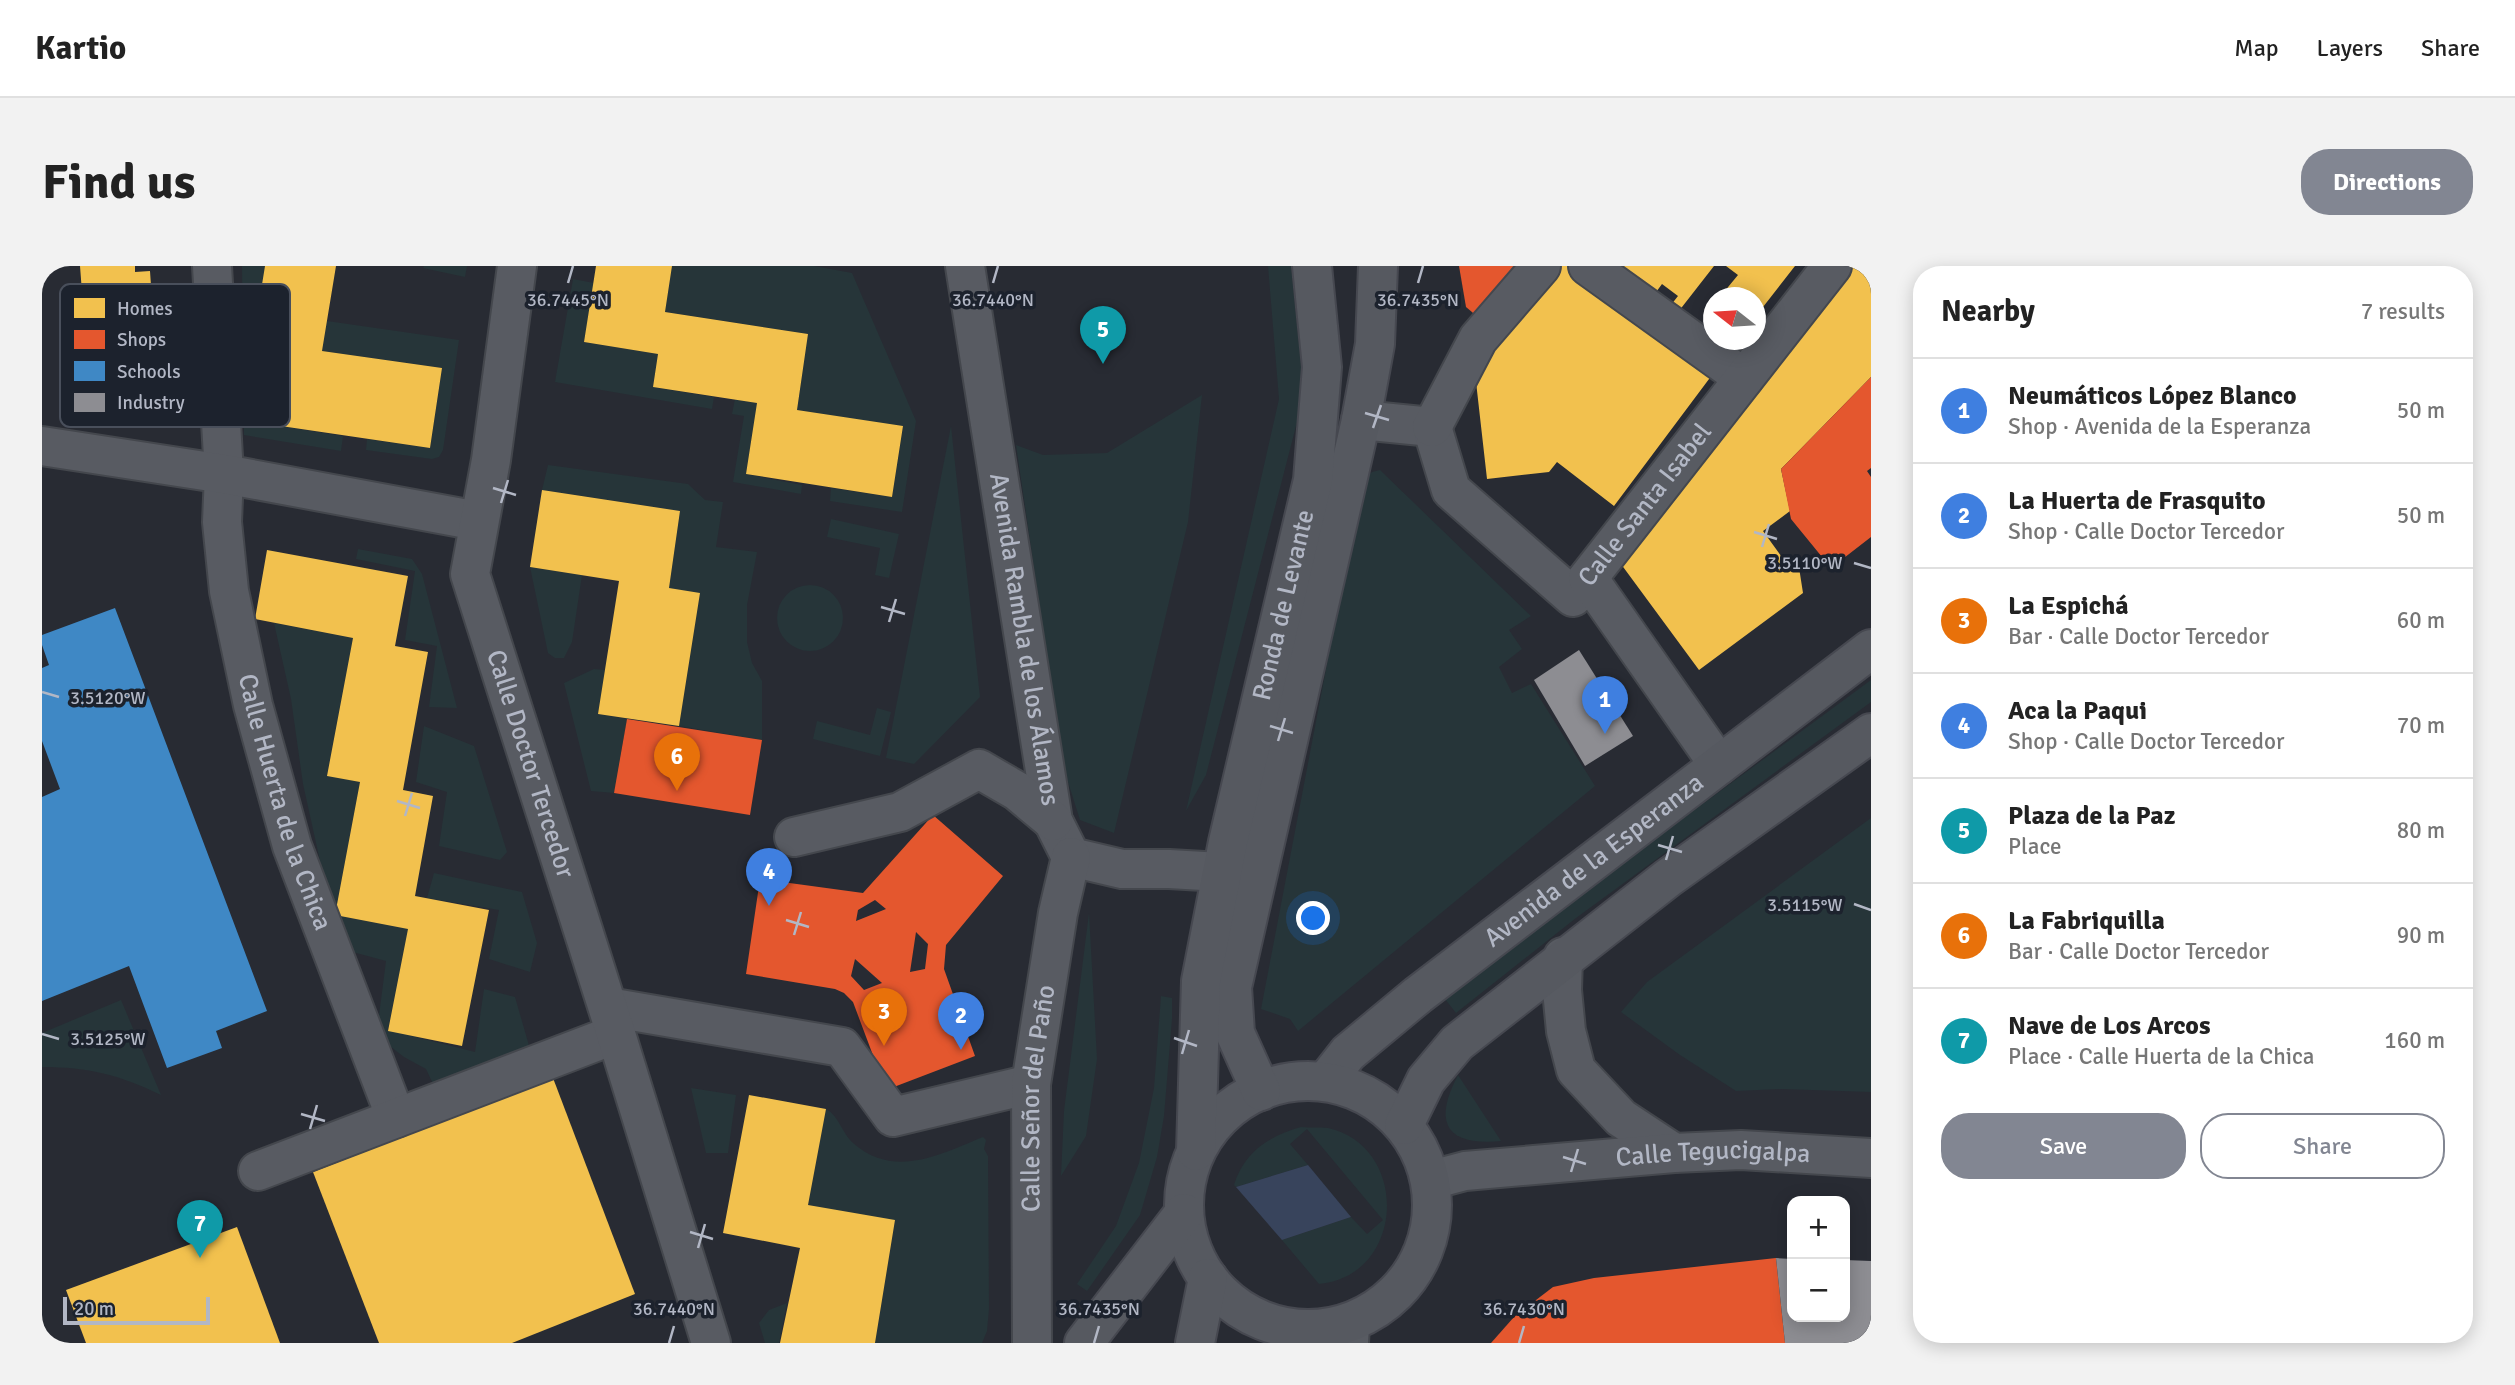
<!DOCTYPE html>
<html lang="en">
<head>
<meta charset="utf-8">
<style>
  :root { --surface:#fff; --page:#f2f2f2; --text:#222; --muted:#767676; --line:#e0e0e0; --accent:#828692 }
  body { margin:0; font-family:Signika,sans-serif; background:var(--page); color:var(--text) }
  .controls { position:absolute; right:21px; bottom:21px; display:grid; overflow:hidden; border-radius:14px; box-shadow:0 4px 18px #0003 }
  .controls button { width:63px; height:63px; display:grid; place-items:center; padding:0; border:0; border-bottom:2px solid var(--line); background:var(--surface); color:var(--text); font:35px sans-serif }
  .compass { position:absolute; left:1661px; top:21px; width:63px; height:63px; border-radius:50%; background:var(--surface); box-shadow:0 4px 18px #0003; rotate:287deg }
  .scale { position:absolute; left:21px; bottom:18px; width:147px; box-sizing:border-box; padding-left:7px; border:4px solid #b2b7c5; border-top:0; font-size:19px; line-height:24px; white-space:nowrap; color:#b2b7c5; -webkit-text-stroke:5px #1c222d; paint-order:stroke }
  .you { position:absolute; left:1272px; top:653px; width:24px; height:24px; margin:-18px; border:5px solid #fff; border-radius:50%; background:#1a73e8; box-shadow:0 0 0 10px #1a73e833 }
  .badge { display:grid; place-items:center; width:46px; height:46px; border-radius:50%; background:var(--accent); color:#fff; font-size:23px; font-weight:700 }
  .pin { position:absolute; translate:-50% -58px; filter:drop-shadow(0 2px 4px #0008) }
  .pin::after { content:''; position:absolute; top:37px; width:24px; height:21px; background:inherit; clip-path:polygon(0 0,100% 0,50% 100%) }
  .list { margin:0; padding:0; list-style:none }
  h2 { display:flex; justify-content:space-between; align-items:center; height:91px; margin:0; padding:0 28px; font-size:30px }
  h2 small { font-size:23px; font-weight:400; color:var(--muted) }
  .list li { display:grid; grid-template-columns:46px 1fr auto; gap:21px; align-items:center; box-sizing:border-box; height:105px; padding:0 28px; border-top:2px solid var(--line) }
  .list b { display:block; font-size:26px; white-space:nowrap }
  .list p { margin:0; font-size:23px; white-space:nowrap; color:var(--muted) }
  .list em { font-size:23px; font-style:normal; color:var(--muted) }
  .actions { display:flex; gap:14px; padding:21px 28px }
  .actions a { flex:1; padding:16px 0; border:2px solid var(--accent); border-radius:28px; text-align:center; font-size:24px; color:var(--accent) }
  .actions .main { background:var(--accent); color:#fff }
  .map { position:relative; flex:none; width:1829px; height:1077px; overflow:hidden; border-radius:28px }
  header { display:flex; align-items:center; gap:42px; box-sizing:border-box; height:98px; padding:0 35px; background:var(--surface); border-bottom:2px solid var(--line) }
  header strong { font-size:33px }
  nav { display:flex; gap:38px; margin-inline-start:auto; font-size:24px }
  .intro { display:flex; align-items:center; justify-content:space-between; box-sizing:border-box; height:168px; padding:0 42px }
  h1 { margin:0; font-size:49px }
  .button { padding:18px 32px; border-radius:28px; background:var(--accent); color:#fff; font-size:24px; font-weight:700 }
  main { display:flex; gap:42px; padding:0 42px }
  aside { flex:1; background:var(--surface); border-radius:28px; box-shadow:0 4px 18px #0003 }
  .map>svg:first-child { display:block }
  .green { fill:#263539 }
  .water { fill:#38445c }
  .homes { fill:#f2c14e }
  .shops { fill:#e4572e; fill-rule:evenodd }
  .schools { fill:#3f88c5 }
  .industry { fill:#8d8d92 }
  .lines { fill:none; stroke-linecap:round; stroke-linejoin:round }
  .pedestrian-casing { stroke:#44474d; stroke-width:42 }
  .minor-casing { stroke:#44474d; stroke-width:42 }
  .tertiary-casing { stroke:#44474d; stroke-width:42 }
  .secondary-casing { stroke:#464850; stroke-width:42 }
  .pedestrian { stroke:#585b62; stroke-width:38 }
  .minor { stroke:#585b62; stroke-width:38 }
  .tertiary { stroke:#585b62; stroke-width:38 }
  .secondary { stroke:#565960; stroke-width:38 }
  .ticks { fill:none; stroke:#b2b7c5; stroke-width:2.5 }
  .labels { text-anchor:middle; dominant-baseline:central; stroke-width:7; stroke-linejoin:round; paint-order:stroke }
  .street-label { font-size:26px; fill:#b2b7c5; stroke:#1c222d }
  .key { fill:#1c222d; stroke:#494f5b; stroke-width:2 }
  .key-label { font-size:19px; fill:#b2b7c5 }
  .ticks-label { font-size:18px; text-anchor:middle; fill:#b2b7c5; stroke:#1c222d; stroke-width:7; stroke-linejoin:round; paint-order:stroke }
</style>
</head>
<body>
<header>
<strong>Kartio</strong>
<nav><a>Map</a><a>Layers</a><a>Share</a></nav>
</header>
<div class="intro"><h1>Find us</h1><a class="button">Directions</a></div>
<main>
<div class="map">
<svg width="1829" height="1077" viewBox="0 0 1829 1077">
  <rect width="100%" height="100%" fill="#282b33"/>
  <!-- green -->
  <g class="green">
    <path d="M 200,0 L 223,0 L 244,80 L 232,159 L 301,170 L 299,185 L 202,169 Z"/>
    <path d="M 382,0 L 425,0 L 423,11 L 381,2 Z"/>
    <path d="M 630,0 L 772,0 L 810,7 L 874,155 L 860,246 L 788,235 L 789,222 L 850,231 L 861,161 L 755,144 L 766,68 L 623,46 Z"/>
    <path d="M 1226,0 L 1249,0 L 1262,129 L 1164,509 L 1144,545 L 1237,133 Z"/>
    <path d="M 531,13 L 552,17 L 542,76 L 616,88 L 611,121 L 672,131 L 670,143 L 513,116 Z"/>
    <path d="M 285,55 L 417,74 L 401,184 L 397,191 L 390,193 L 324,184 L 325,173 L 388,182 L 400,102 L 280,85 Z"/>
    <path d="M 1160,129 L 1146,256 L 1072,567 L 1038,554 L 1021,500 L 974,179 L 1001,189 L 1065,187 Z"/>
    <path d="M 693,133 L 715,137 L 704,208 L 760,219 L 759,228 L 691,216 L 702,150 L 690,148 Z"/>
    <path d="M 909,160 L 938,431 L 872,498 L 844,492 Z"/>
    <path d="M 506,199 L 646,218 L 663,234 L 681,236 L 674,281 L 715,286 L 705,339 L 705,376 L 710,397 L 720,415 L 720,474 L 637,460 L 658,328 L 627,322 L 638,245 L 500,224 Z"/>
    <path d="M 1338,204 L 1489,350 L 1467,364 L 1480,383 L 1457,401 L 1470,427 L 1489,418 L 1553,520 L 1256,765 L 1248,753 L 1219,743 L 1320,215 L 1330,206 Z"/>
    <path d="M 789,253 L 857,268 L 847,312 L 833,309 L 838,282 L 785,271 Z"/>
    <path d="M 316,283 L 370,293 L 380,308 L 415,442 L 387,441 L 395,380 L 363,374 L 373,305 L 314,293 Z"/>
    <path d="M 488,301 L 540,309 L 530,376 L 522,392 L 513,392 L 506,387 Z"/>
    <circle cx="768" cy="352" r="33"/>
    <path d="M 232,357 L 311,372 L 285,509 L 318,516 L 293,649 L 366,663 L 346,764 L 433,786 L 442,723 L 473,731 L 488,783 L 392,820 L 384,803 L 362,791 L 345,778 L 335,765 L 344,695 L 307,685 L 284,622 L 261,518 L 249,433 Z"/>
    <path d="M 552,403 L 563,404 L 556,448 L 585,453 L 572,527 L 549,525 L 522,417 Z"/>
    <path d="M 1829,414 L 1829,436 L 1534,652 L 1414,747 L 1403,733 L 1525,638 Z"/>
    <path d="M 835,442 L 849,446 L 838,490 L 771,473 L 775,455 L 828,469 Z"/>
    <path d="M 382,460 L 432,480 L 465,586 L 458,594 L 397,580 L 405,526 L 374,516 Z"/>
    <path d="M 1829,552 L 1829,826 L 1740,823 L 1694,825 L 1638,789 L 1579,746 L 1605,716 Z"/>
    <path d="M 392,607 L 480,626 L 495,677 L 488,706 L 447,693 L 457,644 L 385,632 Z"/>
    <path d="M 1047,647 L 1055,793 L 1044,870 L 1019,910 L 1022,845 Z"/>
    <path d="M 1119,730 L 1130,732 L 1130,753 L 1122,850 L 1115,891 L 1098,949 L 1045,1025 L 1035,1018 L 1074,960 L 1097,897 L 1112,822 Z"/>
    <path d="M 79,734 L 119,829 C 78,809 46,801 0,801 L 0,767 Z"/>
    <path d="M 1416,809 L 1459,875 C 1405,880 1390,858 1416,809 Z"/>
    <path d="M 649,822 L 694,829 L 686,887 L 664,887 Z"/>
    <path d="M 784,843 C 797,850 800,867 811,877 C 852,913 897,889 941,871 L 944,874 L 942,883 L 946,890 L 947,1043 L 945,1065 L 940,1077 L 833,1077 L 853,955 L 766,939 Z"/>
    <path d="M 1259,861 C 1267,862 1277,861 1286,862 C 1369,881 1363,1010 1277,1018 L 1240,974 L 1309,951 L 1325,968 L 1341,954 L 1265,863 L 1248,878 L 1266,899 L 1194,921 L 1192,919 C 1202,886 1227,870 1259,861 Z"/>
    <path d="M 745,1037 L 737,1077 L 723,1077 L 717,1057 L 727,1044 Z"/>
  </g>
  <!-- water -->
  <path class="water" d="M 1266,899 L 1309,951 L 1240,974 L 1194,921 Z"/>
  <!-- homes -->
  <g class="homes">
    <path d="M 38,0 L 93,0 L 93,6 L 108,5 L 112,63 L 97,64 L 99,87 L 114,86 L 116,116 L 111,117 L 111,151 L 74,147 L 73,137 L 50,139 L 45,91 L 56,91 L 55,79 L 44,79 Z"/>
    <path d="M 223,0 L 294,0 L 280,85 L 400,102 L 388,182 L 232,159 L 244,80 L 211,74 Z"/>
    <path d="M 554,0 L 630,0 L 623,46 L 766,68 L 755,144 L 861,160 L 850,231 L 704,208 L 715,137 L 611,121 L 616,88 L 542,76 Z"/>
    <path d="M 1516,0 L 1529,0 L 1676,101 L 1572,240 L 1515,196 L 1507,206 L 1445,213 L 1433,107 Z"/>
    <path d="M 1566,0 L 1672,0 L 1633,50 L 1625,44 L 1636,30 L 1620,18 L 1609,33 Z"/>
    <path d="M 1684,0 L 1753,0 L 1714,50 L 1714,32 L 1677,32 L 1696,9 Z"/>
    <path d="M 1808,0 L 1829,0 L 1829,111 L 1739,203 L 1748,245 L 1721,265 L 1747,301 L 1756,295 L 1761,327 L 1657,404 L 1576,294 Z"/>
    <path d="M 500,224 L 638,245 L 627,322 L 658,327 L 637,460 L 556,448 L 577,315 L 488,301 Z"/>
    <path d="M 225,284 L 366,310 L 353,380 L 386,386 L 361,524 L 391,530 L 373,630 L 447,644 L 420,780 L 346,765 L 366,663 L 293,649 L 318,516 L 285,510 L 311,372 L 213,353 Z"/>
    <path d="M 511,812 L 593,1028 L 470,1077 L 337,1077 L 271,906 Z"/>
    <path d="M 707,829 L 784,843 L 766,939 L 853,954 L 833,1077 L 738,1077 L 758,982 L 681,967 Z"/>
    <path d="M 195,961 L 238,1077 L 44,1077 L 24,1024 Z"/>
  </g>
  <!-- shops -->
  <g class="shops">
    <path d="M 1417,0 L 1481,0 L 1437,52 L 1424,41 Z"/>
    <path d="M 1829,111 L 1829,202 L 1825,205 L 1829,211 L 1829,271 L 1789,302 L 1749,253 L 1739,203 Z"/>
    <path d="M 585,453 L 720,474 L 708,549 L 572,527 Z"/>
    <path d="M 891,549 L 961,610 L 904,679 L 902,703 L 933,790 L 844,824 L 811,736 L 802,727 L 793,723 L 704,708 L 718,613 L 821,627 ZM 833,634 L 844,643 L 814,655 L 816,644 ZM 874,666 L 886,678 L 883,703 L 868,706 ZM 813,693 L 840,717 L 822,724 L 809,710 Z"/>
    <path d="M 1734,992 L 1743,1077 L 1449,1077 L 1472,1051 L 1511,1021 L 1552,1012 Z"/>
  </g>
  <!-- schools -->
  <path class="schools" d="M 73,342 L 225,745 L 174,765 L 180,782 L 125,802 L 87,700 L 0,735 L 0,531 L 18,523 L 0,475 L 0,402 L 7,399 L 0,379 L 0,369 Z"/>
  <!-- industry -->
  <g class="industry">
    <path d="M 1537,384 L 1591,470 L 1543,500 L 1492,414 Z"/>
    <path d="M 1734,992 L 1750,993 L 1750,1051 L 1803,1051 L 1803,994 L 1829,995 L 1829,1077 L 1743,1077 Z"/>
  </g>
  <g class="lines">
    <!-- pedestrian casing -->
    <g class="pedestrian-casing">
      <g id="pedestrian">
        <path d="M 1546,0 L 1702,112"/>
        <path id="s1" d="M 182,208 L 180,256 L 187,325 L 211,439 L 250,580 L 354,852"/>
        <path d="M 216,905 L 574,768"/>
      </g>
    </g>
    <!-- minor casing -->
    <g class="minor-casing">
      <g id="minor">
        <path d="M 170,0 L 182,208"/>
        <path id="s2" d="M 923,0 L 1011,555 L 1029,591"/>
        <path d="M 1319,154 L 1390,161"/>
        <path id="s3" d="M 1390,161 L 1409,224 L 1531,331 L 1790,0"/>
        <path d="M 1390,161 L 1436,73 L 1499,0"/>
        <path d="M 0,180 L 182,208 L 436,255"/>
        <path d="M 1546,312 L 1677,499"/>
        <path d="M 752,571 L 858,546 L 937,503 L 975,525 L 1011,555"/>
        <path d="M 1029,591 L 1080,603 L 1127,603 L 1179,606"/>
        <path d="M 566,741 L 800,781 L 851,851 L 989,818"/>
        <path id="s4" d="M 990,1077 L 989,818 L 1016,647 L 1029,591"/>
        <path d="M 1307,1077 L 1308,1057"/>
      </g>
    </g>
    <!-- tertiary casing -->
    <g class="tertiary-casing">
      <g id="tertiary">
        <path id="s5" d="M 475,0 L 449,194 L 428,308 L 574,768 L 669,1077"/>
        <path d="M 1521,691 L 1520,724 L 1524,765 L 1534,804 L 1579,852 L 1632,887"/>
        <path id="s6" d="M 1389,914 L 1423,905 L 1632,887 L 1699,884 L 1829,892"/>
      </g>
    </g>
    <!-- secondary casing -->
    <g class="secondary-casing">
      <g id="secondary">
        <path id="s7" d="M 1284,815 L 1306,787 L 1376,729 L 1829,383"/>
        <circle cx="1266" cy="939" r="124"/>
        <path d="M 1219,825 L 1193,767 L 1190,721 L 1319,154 L 1333,78 L 1336,0"/>
        <path d="M 1362,859 L 1384,814 L 1415,777 L 1626,612 L 1829,467"/>
        <path id="s8" d="M 1154,885 L 1159,715 L 1186,576 L 1271,214 L 1280,101 L 1270,0"/>
        <path d="M 1042,1077 L 1142,947"/>
        <path d="M 1153,1077 L 1166,1012"/>
      </g>
    </g>
    <!-- pedestrian -->
    <use href="#pedestrian" class="pedestrian"/>
    <!-- minor -->
    <use href="#minor" class="minor"/>
    <!-- tertiary -->
    <use href="#tertiary" class="tertiary"/>
    <!-- secondary -->
    <use href="#secondary" class="secondary"/>
  </g>
  <!-- ticks -->
  <path class="ticks" d="M 526,17 L 531,0M 951,17 L 956,0M 1376,17 L 1381,0M 1323,147 L 1347,154M 1331,162 L 1339,139M 451,222 L 474,229M 459,237 L 466,214M 1712,266 L 1735,273M 1720,281 L 1727,258M 1812,297 L 1829,302M 839,341 L 863,348M 847,356 L 854,333M 0,426 L 17,431M 1228,460 L 1251,467M 1236,475 L 1243,452M 355,535 L 378,542M 363,550 L 370,527M 1616,579 L 1640,586M 1624,594 L 1631,570M 1812,638 L 1829,644M 744,654 L 767,661M 752,669 L 759,646M 0,768 L 17,773M 1132,772 L 1155,780M 1140,788 L 1147,764M 259,848 L 283,855M 268,863 L 275,839M 1521,891 L 1544,898M 1529,906 L 1536,883M 648,966 L 671,973M 656,982 L 663,958M 627,1077 L 632,1060M 1052,1077 L 1057,1060M 1477,1077 L 1482,1060"/>
  <g class="labels">
    <!-- street labels -->
    <g class="street-label">
      <text stroke="none"><textPath href="#s3" startOffset="345">Calle Santa Isabel</textPath></text>
      <text stroke="none"><textPath href="#s8" startOffset="555">Ronda de Levante</textPath></text>
      <text stroke="none"><textPath href="#s2" startOffset="378">Avenida Rambla de los Álamos</textPath></text>
      <text stroke="none"><textPath href="#s5" startOffset="511">Calle Doctor Tercedor</textPath></text>
      <text stroke="none"><textPath href="#s1" startOffset="336">Calle Huerta de la Chica</textPath></text>
      <text stroke="none"><textPath href="#s7" startOffset="348">Avenida de la Esperanza</textPath></text>
      <text stroke="none"><textPath href="#s4" startOffset="245">Calle Señor del Paño</textPath></text>
      <text stroke="none"><textPath href="#s6" startOffset="284">Calle Tegucigalpa</textPath></text>
    </g>
  </g>
  <!-- legend -->
  <rect x="18" y="18" width="230" height="143" rx="10" class="key"/>
  <rect x="32" y="32" width="31" height="20" fill="#f2c14e"/>
  <rect x="32" y="64" width="31" height="19" fill="#e4572e"/>
  <rect x="32" y="95" width="31" height="20" fill="#3f88c5"/>
  <rect x="32" y="127" width="31" height="19" fill="#8d8d92"/>
  <g class="key-label">
    <text x="75" y="49">Homes</text>
    <text x="75" y="80">Shops</text>
    <text x="75" y="112">Schools</text>
    <text x="75" y="143">Industry</text>
  </g>
  <g class="ticks-label">
    <text x="526" y="40">36.7445°N</text>
    <text x="951" y="40">36.7440°N</text>
    <text x="1376" y="40">36.7435°N</text>
    <text x="1763" y="303">3.5110°W</text>
    <text x="66" y="438">3.5120°W</text>
    <text x="1763" y="645">3.5115°W</text>
    <text x="66" y="779">3.5125°W</text>
    <text x="632" y="1049">36.7440°N</text>
    <text x="1057" y="1049">36.7435°N</text>
    <text x="1482" y="1049">36.7430°N</text>
  </g>
</svg>
<div class="controls">
<button>+</button>
<button>−</button>
</div>
<svg class="compass" viewBox="-18 -18 36 36"><path d="M0-13l5 13h-10z" fill="#e53935"/><path d="M0 13l5-13h-10z" fill="#767676"/></svg>
<div class="scale">20 m</div>
<div class="you"></div>
<div class="pin badge" style="left:1563px;top:468px;background:#3f7fe0">1</div>
<div class="pin badge" style="left:919px;top:784px;background:#3f7fe0">2</div>
<div class="pin badge" style="left:842px;top:780px;background:#e8710a">3</div>
<div class="pin badge" style="left:727px;top:640px;background:#3f7fe0">4</div>
<div class="pin badge" style="left:1061px;top:98px;background:#0f9aa8">5</div>
<div class="pin badge" style="left:635px;top:525px;background:#e8710a">6</div>
<div class="pin badge" style="left:158px;top:992px;background:#0f9aa8">7</div>
</div>
<aside>
<h2>Nearby<small>7 results</small></h2>
<ul class="list">
<li><span class="badge" style="background:#3f7fe0">1</span><div><b>Neumáticos López Blanco</b><p>Shop · Avenida de la Esperanza</p></div><em>50 m</em></li>
<li><span class="badge" style="background:#3f7fe0">2</span><div><b>La Huerta de Frasquito</b><p>Shop · Calle Doctor Tercedor</p></div><em>50 m</em></li>
<li><span class="badge" style="background:#e8710a">3</span><div><b>La Espichá</b><p>Bar · Calle Doctor Tercedor</p></div><em>60 m</em></li>
<li><span class="badge" style="background:#3f7fe0">4</span><div><b>Aca la Paqui</b><p>Shop · Calle Doctor Tercedor</p></div><em>70 m</em></li>
<li><span class="badge" style="background:#0f9aa8">5</span><div><b>Plaza de la Paz</b><p>Place</p></div><em>80 m</em></li>
<li><span class="badge" style="background:#e8710a">6</span><div><b>La Fabriquilla</b><p>Bar · Calle Doctor Tercedor</p></div><em>90 m</em></li>
<li><span class="badge" style="background:#0f9aa8">7</span><div><b>Nave de Los Arcos</b><p>Place · Calle Huerta de la Chica</p></div><em>160 m</em></li>
</ul>
<div class="actions"><a class="main">Save</a><a>Share</a></div>
</aside>
</main>
</body>
</html>
